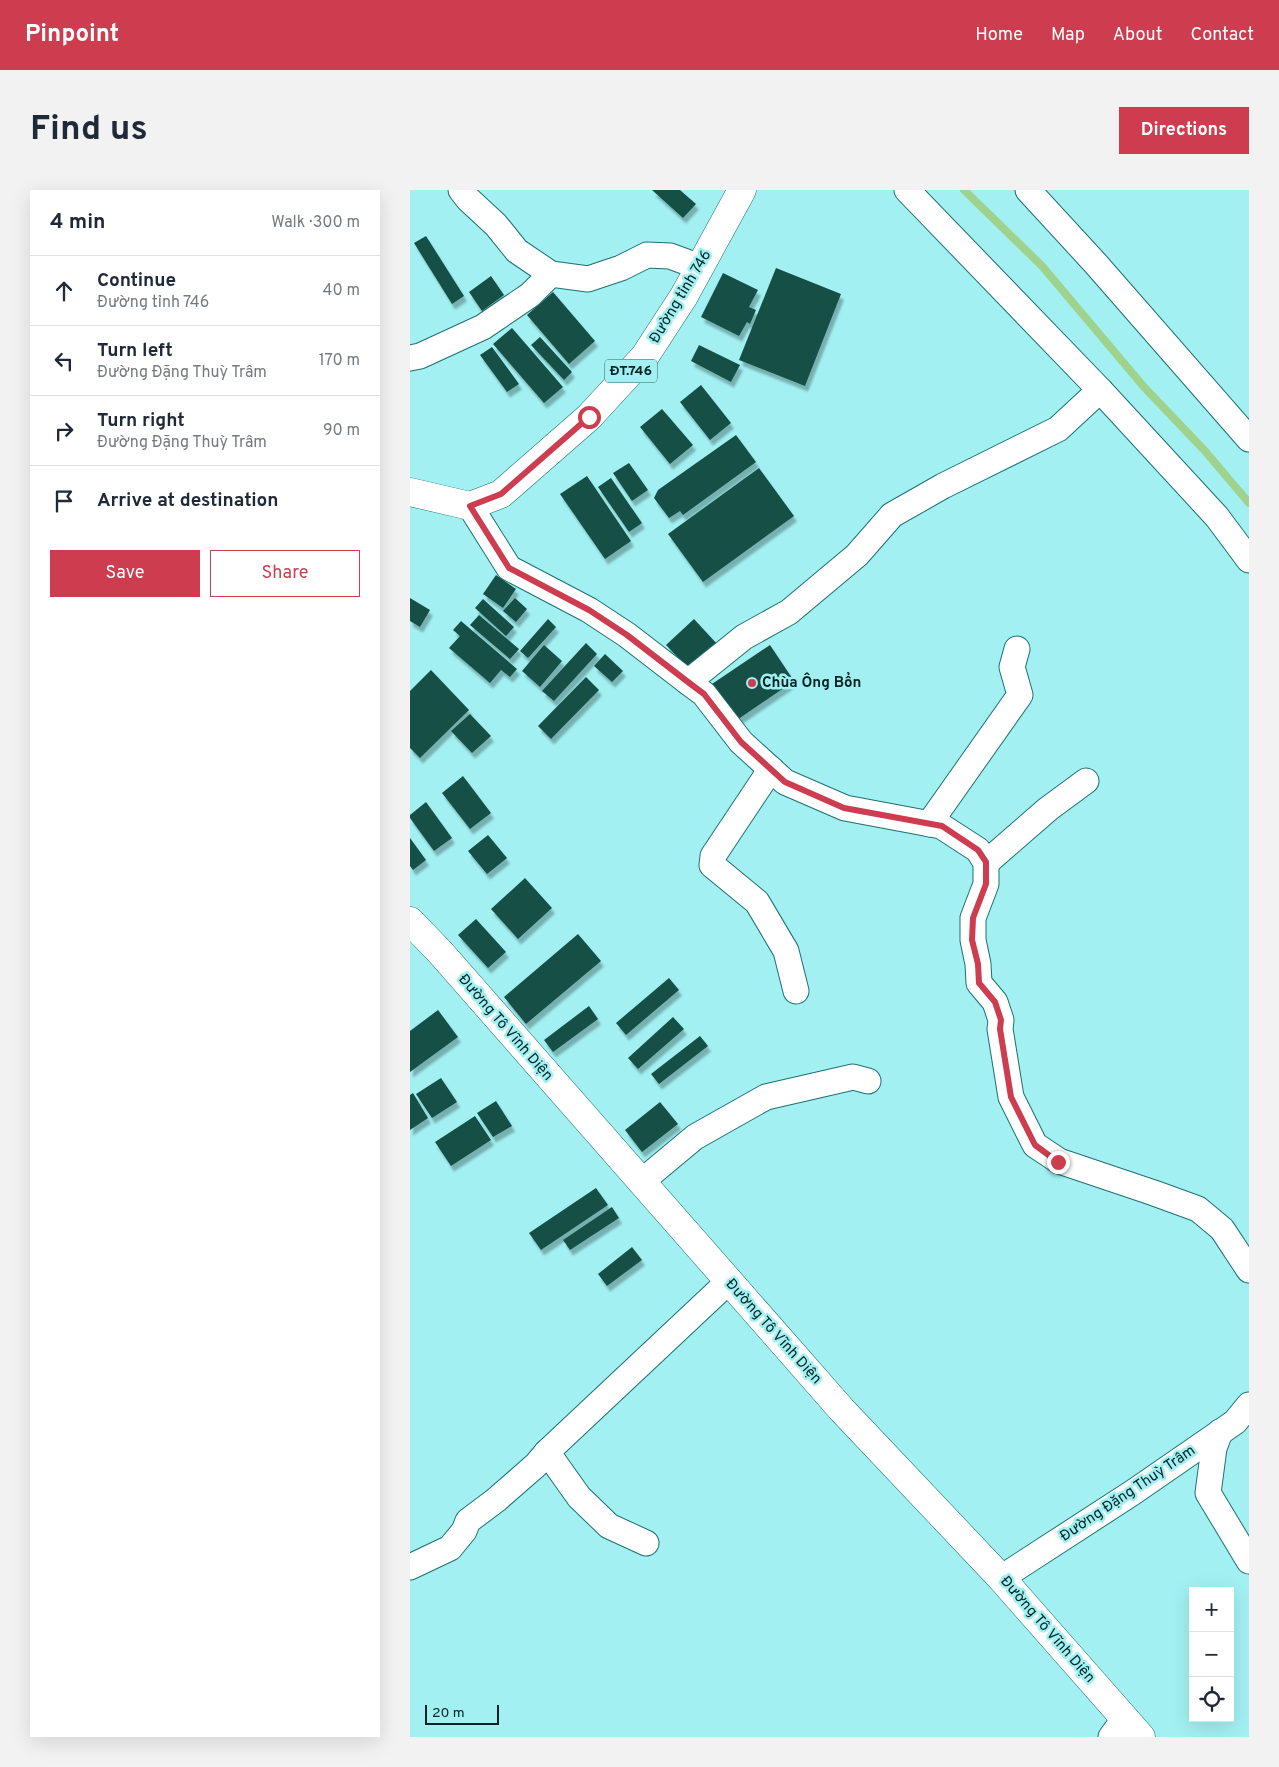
<!DOCTYPE html>
<html lang="en">
<head>
<meta charset="utf-8">
<style>
  :root { --surface:#fff; --page:#f2f2f3; --text:#1f2937; --muted:#747a83; --line:#e0e1e3; --accent:#cd3d4f }
  body { margin:0; font-family:Overpass,sans-serif; background:var(--page); color:var(--text) }
  .controls { position:absolute; right:15px; bottom:15px; display:grid; overflow:hidden; border-radius:0px; box-shadow:0 5px 20px #0002 }
  .controls button { width:45px; height:45px; display:grid; place-items:center; padding:0; border:0; border-bottom:1px solid var(--line); background:var(--surface); color:var(--text); font:25px sans-serif }
  .scale { position:absolute; left:15px; bottom:12px; width:74px; box-sizing:border-box; padding-left:5px; border:2px solid #022425; border-top:0; font-size:14px; line-height:18px; white-space:nowrap; color:#022425; -webkit-text-stroke:4px #a2f0f2; paint-order:stroke }
  .stop { position:absolute; width:15px; height:15px; margin:-11px; border:4px solid #cd3d4f; border-radius:50%; background:#fff }
  .stop.end { background:#cd3d4f; border-color:#fff; box-shadow:0 1px 5px #0008 }
  .list { margin:0; padding:0; list-style:none }
  h2 { display:flex; justify-content:space-between; align-items:center; height:65px; margin:0; padding:0 20px; font-size:21px }
  h2 small { font-size:16px; font-weight:400; color:var(--muted) }
  .list li { display:grid; grid-template-columns:32px 1fr auto; gap:15px; align-items:center; box-sizing:border-box; height:70px; padding:0 20px; border-top:1px solid var(--line) }
  .list b { display:block; font-size:19px; white-space:nowrap }
  .list p { margin:0; font-size:16px; white-space:nowrap; color:var(--muted) }
  .list em { font-size:16px; font-style:normal; color:var(--muted) }
  .actions { display:flex; gap:10px; padding:15px 20px }
  .actions a { flex:1; padding:11px 0; border:1px solid var(--accent); border-radius:0px; text-align:center; font-size:18px; color:var(--accent) }
  .actions .main { background:var(--accent); color:#fff }
  .icon { flex:none; width:28px; height:28px; fill:none; stroke:currentColor; stroke-width:2; stroke-linecap:round; stroke-linejoin:round }
  .map { position:relative; flex:none; width:839px; height:1547px; overflow:hidden; border-radius:0px }
  header { display:flex; align-items:center; gap:30px; box-sizing:border-box; height:70px; padding:0 25px; background:var(--accent); color:#fff }
  header strong { font-size:24px }
  nav { display:flex; gap:28px; margin-inline-start:auto; font-size:18px }
  .intro { display:flex; align-items:center; justify-content:space-between; box-sizing:border-box; height:120px; padding:0 30px }
  h1 { margin:0; font-size:35px }
  .button { padding:12px 22px; border-radius:0px; background:var(--accent); color:#fff; font-size:18px; font-weight:700 }
  main { display:flex; gap:30px; padding:0 30px }
  aside { flex:1; background:var(--surface); border-radius:0px; box-shadow:0 5px 20px #0002 }
  .map>svg:first-child { display:block }
  .lines { fill:none; stroke-linecap:round; stroke-linejoin:round }
  .stream { stroke:#9fd38d; stroke-width:8 }
  .building { fill:#164f44; filter:url(#shadow) }
  .minor-casing { stroke:#1d7073; stroke-width:27 }
  .major-casing { stroke:#1d7073; stroke-width:29 }
  .minor { stroke:#fff; stroke-width:25 }
  .major { stroke:#fff; stroke-width:28 }
  .route { stroke:#cd3d4f; stroke-width:6 }
  .poi-dot { fill:#cd3d4f; stroke:#a2f0f2; stroke-width:2 }
  .labels { text-anchor:middle; dominant-baseline:central; stroke-width:5; stroke-linejoin:round; paint-order:stroke }
  .shield { fill:#a2f0f2; stroke:#326162; stroke-width:1 }
  .shield-label { font-size:14px; font-weight:bold; fill:#022425 }
  .street-label { font-size:15px; fill:#022425; stroke:#a2f0f2 }
  .poi-label { font-size:15px; font-weight:bold; fill:#022425; stroke:#a2f0f2; text-anchor:start }
</style>
</head>
<body>
<header>
<strong>Pinpoint</strong>
<nav><a>Home</a><a>Map</a><a>About</a><a>Contact</a></nav>
</header>
<div class="intro"><h1>Find us</h1><a class="button">Directions</a></div>
<main>
<aside>
<h2>4 min<small>Walk · 300 m</small></h2>
<ul class="list">
<li><svg class="icon" aria-label="ahead" viewBox="0 0 24 24"><path d="M12 20V5M6 11l6-6 6 6"/></svg><div><b>Continue</b><p>Đường tỉnh 746</p></div><em>40 m</em></li>
<li><svg class="icon" aria-label="left" viewBox="0 0 24 24"><path d="M17 20v-9H6M10 6l-5 5 5 5"/></svg><div><b>Turn left</b><p>Đường Đặng Thuỳ Trâm</p></div><em>170 m</em></li>
<li><svg class="icon" aria-label="right" viewBox="0 0 24 24"><path d="M7 20v-9h11M14 6l5 5-5 5"/></svg><div><b>Turn right</b><p>Đường Đặng Thuỳ Trâm</p></div><em>90 m</em></li>
<li><svg class="icon" aria-label="arrive" viewBox="0 0 24 24"><path d="M6 21V4h12l-3 4 3 4H6"/></svg><div><b>Arrive at destination</b></div></li>
</ul>
<div class="actions"><a class="main">Save</a><a>Share</a></div>
</aside>
<div class="map">
<svg width="839" height="1547" viewBox="0 0 839 1547">
  <defs>
    <filter id="shadow"><feDropShadow dx="3" dy="5.5" stdDeviation="1" flood-color="#0004"/></filter>
  </defs>
  <rect width="100%" height="100%" fill="#a2f0f2"/>
  <g class="lines">
    <!-- stream -->
    <path class="stream" d="M 554,0 L 632,76 L 734,197 L 795,261 L 839,313"/>
  </g>
  <!-- building -->
  <g class="building">
    <path d="M 242,0 L 270,0 L 286,14 L 273,28 Z"/>
    <path d="M 16,46 L 54,106 L 42,114 L 4,53 Z"/>
    <path d="M 366,78 L 431,104 L 395,196 L 329,170 Z"/>
    <path d="M 313,83 L 348,100 L 339,117 L 346,120 L 340,134 L 337,132 L 329,146 L 291,127 Z"/>
    <path d="M 81,86 L 94,105 L 72,121 L 59,102 Z"/>
    <path d="M 143,102 L 185,151 L 159,174 L 117,125 Z"/>
    <path d="M 102,138 L 153,197 L 134,213 L 83,154 Z"/>
    <path d="M 130,147 L 162,182 L 154,190 L 121,155 Z"/>
    <path d="M 289,155 L 330,175 L 321,192 L 281,171 Z"/>
    <path d="M 82,157 L 109,194 L 97,202 L 70,165 Z"/>
    <path d="M 291,195 L 321,233 L 300,250 L 270,212 Z"/>
    <path d="M 252,219 L 283,255 L 260,274 L 230,237 Z"/>
    <path d="M 326,245 L 346,272 L 273,325 L 270,321 L 259,328 L 244,308 L 248,300 Z"/>
    <path d="M 219,273 L 238,300 L 222,311 L 203,283 Z"/>
    <path d="M 349,278 L 384,326 L 293,392 L 258,344 Z"/>
    <path d="M 177,286 L 221,351 L 195,369 L 150,304 Z"/>
    <path d="M 201,288 L 232,333 L 219,342 L 188,297 Z"/>
    <path d="M 86,385 L 106,399 L 93,418 L 73,404 Z"/>
    <path d="M 0,408 L 20,420 L 10,437 L 0,431 Z"/>
    <path d="M 105,408 L 117,419 L 106,432 L 93,421 Z"/>
    <path d="M 73,409 L 104,437 L 96,446 L 65,418 Z"/>
    <path d="M 69,425 L 109,459 L 100,469 L 60,435 Z"/>
    <path d="M 138,429 L 146,437 L 118,468 L 110,461 Z"/>
    <path d="M 284,429 L 308,455 L 280,480 L 256,455 Z"/>
    <path d="M 51,431 L 107,479 L 100,487 L 91,480 L 80,493 L 39,458 L 50,446 L 43,440 Z"/>
    <path d="M 176,453 L 187,464 L 144,511 L 132,501 Z"/>
    <path d="M 134,455 L 152,471 L 130,497 L 112,481 Z"/>
    <path d="M 360,455 L 384,491 L 324,532 L 299,496 Z"/>
    <path d="M 195,464 L 213,481 L 202,492 L 184,476 Z"/>
    <path d="M 21,480 L 59,520 L 10,568 L 0,558 L 0,501 Z"/>
    <path d="M 176,487 L 189,500 L 141,549 L 128,536 Z"/>
    <path d="M 60,524 L 81,546 L 62,563 L 41,541 Z"/>
    <path d="M 53,586 L 81,623 L 60,639 L 32,603 Z"/>
    <path d="M 16,612 L 42,648 L 24,661 L 0,628 L 0,625 Z"/>
    <path d="M 78,645 L 97,668 L 77,684 L 58,661 Z"/>
    <path d="M 0,648 L 16,670 L 3,680 L 0,676 Z"/>
    <path d="M 115,688 L 142,718 L 108,749 L 81,719 Z"/>
    <path d="M 66,729 L 96,762 L 78,778 L 48,745 Z"/>
    <path d="M 168,744 L 191,771 L 116,834 L 94,807 Z"/>
    <path d="M 259,788 L 269,800 L 216,845 L 206,833 Z"/>
    <path d="M 179,816 L 188,829 L 143,862 L 134,850 Z"/>
    <path d="M 28,820 L 48,847 L 0,882 L 0,841 Z"/>
    <path d="M 263,827 L 274,839 L 228,879 L 218,868 Z"/>
    <path d="M 290,846 L 298,856 L 249,894 L 241,884 Z"/>
    <path d="M 31,888 L 47,912 L 22,928 L 6,904 Z"/>
    <path d="M 3,903 L 18,928 L 0,940 L 0,905 Z"/>
    <path d="M 86,911 L 102,936 L 83,947 L 67,923 Z"/>
    <path d="M 250,912 L 268,934 L 232,962 L 215,940 Z"/>
    <path d="M 65,926 L 81,950 L 41,976 L 25,952 Z"/>
    <path d="M 186,998 L 198,1015 L 131,1060 L 119,1043 Z"/>
    <path d="M 202,1017 L 209,1028 L 160,1060 L 153,1050 Z"/>
    <path d="M 222,1057 L 232,1070 L 197,1096 L 188,1084 Z"/>
  </g>
  <g class="lines">
    <!-- minor casing -->
    <g class="minor-casing">
      <g id="minor">
        <path d="M 51,0 L 58,9 L 86,35 L 107,61 L 141,84 L 178,89 L 211,78 L 237,65 L 260,66 L 290,77"/>
        <path d="M 497,0 L 690,200 L 807,327 L 839,370"/>
        <path d="M 618,0 L 686,74 L 839,249"/>
        <path d="M 0,168 L 10,166 L 73,137 L 120,105 L 141,84"/>
        <path d="M 60,316 L 99,378 L 179,420 L 217,445 L 278,492 L 294,504 L 331,552 L 375,592 L 435,618 L 531,636 L 568,660 L 576,673 L 576,694 L 563,728 L 563,750 L 568,774 L 569,793 L 585,812 L 591,830 L 590,839 L 601,907 L 625,955 L 649,971 L 744,1003 L 788,1019 L 812,1039 L 839,1080"/>
        <path d="M 278,492 L 334,447 L 379,422 L 447,365 L 482,325 L 533,296 L 648,239 L 690,200"/>
        <path d="M 361,579 L 303,666 L 302,675 L 347,712 L 376,761 L 386,801"/>
        <path d="M 519,634 L 610,505 L 602,477 L 607,459"/>
        <path d="M 576,673 L 638,619 L 676,591"/>
        <path d="M 231,992 L 285,947 L 356,907 L 443,887 L 458,891"/>
        <path d="M 810,1242 L 804,1258 L 798,1303 L 839,1371"/>
        <path d="M 137,1262 L 318,1092"/>
        <path d="M 0,1377 L 40,1358 L 54,1341 L 58,1331 L 86,1310 L 126,1275 L 137,1262 L 169,1307 L 199,1336 L 236,1353"/>
        <path d="M 591,1388 L 722,1303 L 825,1232 L 839,1215"/>
        <path d="M 701,1547 L 715,1528"/>
      </g>
    </g>
    <!-- major casing -->
    <g class="major-casing">
      <g id="major">
        <path d="M 0,302 L 60,316 L 91,304 L 179,227 L 235,166 L 274,106 L 332,0"/>
        <path d="M 0,731 L 30,762 L 432,1220 L 591,1388 L 731,1547"/>
      </g>
    </g>
    <!-- minor -->
    <use href="#minor" class="minor"/>
    <!-- major -->
    <use href="#major" class="major"/>
  </g>
  <g class="lines">
    <!-- route -->
    <path class="route" d="M 179,227 L 91,304 L 60,316 L 99,378 L 179,420 L 217,445 L 278,492 L 294,504 L 331,552 L 375,592 L 434,618 L 532,636 L 568,660 L 576,672 L 576,694 L 563,728 L 562,750 L 568,774 L 569,793 L 585,812 L 591,830 L 590,839 L 601,907 L 625,955 L 648,972"/>
  </g>
  <!-- markers -->
  <circle class="poi-dot" cx="342" cy="493" r="5"/>
  <g class="labels">
    <!-- shield labels -->
    <rect class="shield" x="195" y="169.5" width="52" height="23" rx="4"/>
    <g class="shield-label">
      <text x="221" y="181">ĐT.746</text>
    </g>
    <!-- street labels -->
    <g class="street-label">
      <text transform="translate(271 107) rotate(-59)">Đường tỉnh 746</text>
      <text transform="translate(95 838) rotate(49)">Đường Tô Vĩnh Diện</text>
      <text transform="translate(363 1142) rotate(48)">Đường Tô Vĩnh Diện</text>
      <text transform="translate(718 1304) rotate(-34)">Đường Đặng Thuỳ Trâm</text>
      <text transform="translate(637 1440) rotate(49)">Đường Tô Vĩnh Diện</text>
    </g>
    <!-- poi labels -->
    <g class="poi-label">
      <text x="352" y="493">Chùa Ông Bổn</text>
    </g>
  </g>
</svg>
<div class="controls">
<button>+</button>
<button>−</button>
<button><svg class="icon" aria-label="locate" viewBox="0 0 24 24"><circle cx="12" cy="12" r="6"/><path d="M12 2v4M12 18v4M2 12h4M18 12h4"/></svg></button>
</div>
<div class="scale">20 m</div>
<div class="stop" style="left:179px;top:227px"></div>
<div class="stop end" style="left:648px;top:972px"></div>
</div>
</main>
</body>
</html>
